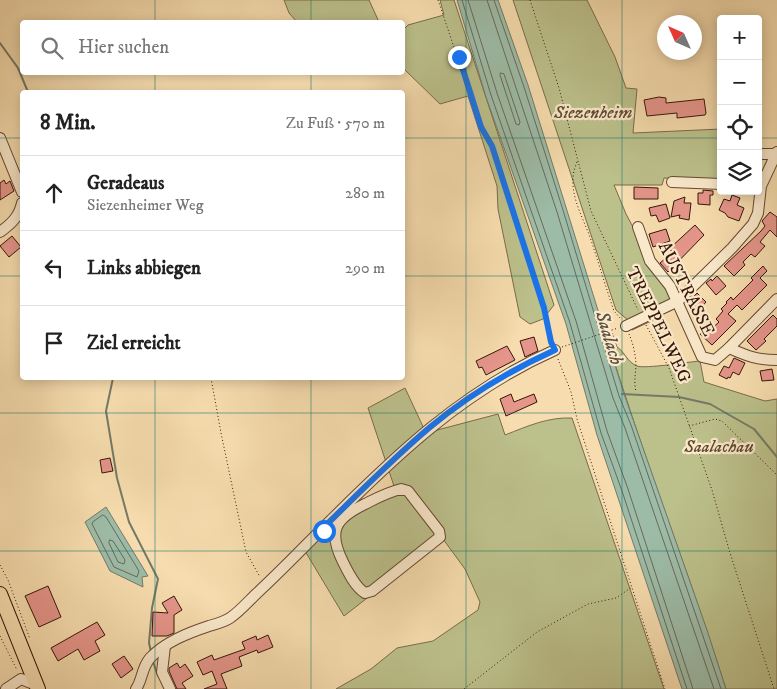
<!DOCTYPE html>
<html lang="de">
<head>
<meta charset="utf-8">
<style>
  :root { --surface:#fff; --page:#f2f2f2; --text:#222; --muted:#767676; --line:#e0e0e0 }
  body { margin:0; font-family:"IM FELL DW Pica",serif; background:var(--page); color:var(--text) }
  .controls { position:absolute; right:15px; top:15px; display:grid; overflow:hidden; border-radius:5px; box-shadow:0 2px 12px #0003 }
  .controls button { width:45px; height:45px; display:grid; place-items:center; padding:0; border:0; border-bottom:1px solid var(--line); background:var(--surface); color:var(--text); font:25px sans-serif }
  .compass { position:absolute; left:657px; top:15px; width:45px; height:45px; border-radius:50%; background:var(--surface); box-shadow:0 2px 12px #0003; rotate:315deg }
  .stop { position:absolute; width:15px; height:15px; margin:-11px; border:4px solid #1a73e8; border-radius:50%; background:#fff }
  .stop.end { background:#1a73e8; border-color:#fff; box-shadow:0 1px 5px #0008 }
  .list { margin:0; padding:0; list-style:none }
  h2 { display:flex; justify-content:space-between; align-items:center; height:65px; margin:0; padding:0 20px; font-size:21px }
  h2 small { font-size:16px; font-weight:400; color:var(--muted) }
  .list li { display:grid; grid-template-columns:32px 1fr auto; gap:15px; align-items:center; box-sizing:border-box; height:75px; padding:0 20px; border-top:1px solid var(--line) }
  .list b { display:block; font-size:19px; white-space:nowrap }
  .list p { margin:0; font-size:16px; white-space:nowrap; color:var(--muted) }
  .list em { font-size:16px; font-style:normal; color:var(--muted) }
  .icon { flex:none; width:28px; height:28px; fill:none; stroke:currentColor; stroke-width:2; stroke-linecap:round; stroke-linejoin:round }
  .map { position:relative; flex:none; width:777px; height:689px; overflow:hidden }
  .search { position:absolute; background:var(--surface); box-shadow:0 2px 12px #0003; left:20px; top:20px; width:385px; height:55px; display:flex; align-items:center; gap:12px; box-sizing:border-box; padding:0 18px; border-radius:5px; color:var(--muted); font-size:19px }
  .panel { position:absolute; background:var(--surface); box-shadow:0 2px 12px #0003; left:20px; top:90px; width:385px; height:290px; border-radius:5px }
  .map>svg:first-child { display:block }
  .green { fill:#bcc08b; stroke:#7a6b4a }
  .water { fill:#9dbca8; stroke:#747a68 }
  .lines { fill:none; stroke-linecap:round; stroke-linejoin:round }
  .shore { stroke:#6a6958; stroke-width:1 }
  .stream { stroke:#747a68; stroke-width:2 }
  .building { fill:#e5958a; stroke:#371609 }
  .minor-casing { stroke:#674832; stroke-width:12 }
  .major-casing { stroke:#371609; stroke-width:16 }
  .path { stroke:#371609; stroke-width:1; stroke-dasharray:1 2.5; stroke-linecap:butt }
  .minor { stroke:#f9e8ca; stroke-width:10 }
  .major { stroke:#f6dcae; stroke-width:14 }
  .route { stroke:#1a73e8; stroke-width:6 }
  .grid { fill:none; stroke:#0f766e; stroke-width:1; stroke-opacity:0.55 }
  .labels { text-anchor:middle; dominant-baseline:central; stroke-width:4.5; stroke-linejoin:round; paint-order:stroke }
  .park-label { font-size:18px; font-style:italic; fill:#5f4930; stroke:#f9e8ca }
  .street-label { font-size:18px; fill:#371609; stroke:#f9e8ca }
  .water-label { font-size:19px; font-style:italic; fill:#5b5041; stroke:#f9e8ca }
</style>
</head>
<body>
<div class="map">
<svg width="777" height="689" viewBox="0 0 777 689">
  <rect width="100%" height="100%" fill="#f6dcae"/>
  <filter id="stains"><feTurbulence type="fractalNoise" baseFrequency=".004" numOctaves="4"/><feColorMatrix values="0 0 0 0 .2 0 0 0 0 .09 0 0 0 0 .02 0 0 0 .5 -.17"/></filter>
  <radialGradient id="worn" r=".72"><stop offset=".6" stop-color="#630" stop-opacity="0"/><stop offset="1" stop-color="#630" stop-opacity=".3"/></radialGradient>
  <!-- green -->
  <g class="green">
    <path d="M 284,0 L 369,0 L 379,22 L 297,22 L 289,13 Z"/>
    <path d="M 440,0 L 454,0 L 554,305 L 543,319 L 530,324 L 520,317 L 498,209 L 497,186 L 468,96 L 440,104 L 403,68 L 403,30 L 408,25 L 444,15 Z"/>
    <path d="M 513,0 L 587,0 L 615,57 L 626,88 L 637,89 L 633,133 L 721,129 L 721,181 L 664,178 L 662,185 L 614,185 L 626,214 L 641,242 L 647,261 L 672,299 L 658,306 L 662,316 L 632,330 L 629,321 L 616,310 Z"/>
    <path d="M 612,333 L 617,347 C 625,352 627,362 637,366 C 645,369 688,362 700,361 L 704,382 L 765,401 L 777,399 L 777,689 L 726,689 C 688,570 642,454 606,335 Z"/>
    <path d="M 405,388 L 426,433 L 498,414 L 505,435 C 528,426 548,417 572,418 L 664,689 L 336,689 L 371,669 L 397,648 L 433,641 L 478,610 L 480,602 L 465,569 L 443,539 L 344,616 L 305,551 L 342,516 L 395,489 L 368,408 Z"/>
  </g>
  <!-- water -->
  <g class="water">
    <path d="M 457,0 L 498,0 L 528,85 L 624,394 L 707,630 L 726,689 L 682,689 L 597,435 L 566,324 L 486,97 Z"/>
    <path d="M 106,507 L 148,576 L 142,577 L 143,587 L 110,571 L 85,522 Z"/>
  </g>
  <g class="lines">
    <!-- shore -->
    <g class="shore">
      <path d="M 462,0 L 491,95 L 570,323 L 601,433 L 622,491 L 687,689"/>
      <path d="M 468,0 L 497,93 L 576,321 L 607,431 L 628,489 L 693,689"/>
      <path d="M 487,0 L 557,212 L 613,398 L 625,428 L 714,689"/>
      <path d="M 494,0 L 524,87 L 563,210 L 619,396 L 631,425 L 721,689"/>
      <path d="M 501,73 L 504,74 L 520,122 L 519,125 L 516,124 L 500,75 Z"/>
      <path d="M 103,515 L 106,517 L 139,571 L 137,577 L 114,567 L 92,524 L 93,522 Z"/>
      <path d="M 110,540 L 113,541 L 125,560 L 124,564 L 118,562 L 109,543 Z"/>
    </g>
    <!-- stream -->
    <g class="stream">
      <path d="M 0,43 L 18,68 L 28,92"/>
      <path d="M 113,378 L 106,411 L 117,478 L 129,522 L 158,579 L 152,608 L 149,643 L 151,652"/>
      <path d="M 622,394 L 679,397 L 710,404 L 754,429 L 777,457"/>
      <path d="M 153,662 L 158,676"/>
    </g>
  </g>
  <!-- building -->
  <g class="building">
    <path d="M 659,97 L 666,98 L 666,103 L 704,99 L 706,113 L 705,115 L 677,118 L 677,113 L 647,116 L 644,100 Z"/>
    <path d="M 4,180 L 6,184 L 10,181 L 14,191 L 0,200 L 0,183 Z"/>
    <path d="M 634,187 L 658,188 L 658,199 L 634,199 Z"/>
    <path d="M 703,190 L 713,191 L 713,195 L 710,195 L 710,205 L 698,204 L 698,193 L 703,193 Z"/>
    <path d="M 732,195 L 740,198 L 737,205 L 744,208 L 739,221 L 728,217 L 725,213 L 719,210 L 724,199 L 730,201 Z"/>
    <path d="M 685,197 L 684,203 L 691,203 L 689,220 L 679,218 L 680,215 L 671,217 L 674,201 Z"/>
    <path d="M 666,204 L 670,218 L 659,222 L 656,215 L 651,216 L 649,208 Z"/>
    <path d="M 770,212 L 777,217 L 777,237 L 770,230 L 760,242 L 765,246 L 755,257 L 751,254 L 743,262 L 745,265 L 734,276 L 724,266 L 761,231 L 765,226 L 762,221 Z"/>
    <path d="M 695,225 L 704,235 L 668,272 L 660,263 L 673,252 L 669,249 Z"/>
    <path d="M 666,229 L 670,241 L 653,247 L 649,234 Z"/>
    <path d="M 12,236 L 21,247 L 9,257 L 0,246 Z"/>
    <path d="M 763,266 L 767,271 L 760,278 L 767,285 L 742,310 L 737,305 L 728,314 L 736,321 L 712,345 L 700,334 L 706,329 L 708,332 L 719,322 L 716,319 L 723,311 L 721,309 L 727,303 L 726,302 L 731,297 L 733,300 L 753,280 L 751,278 Z"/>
    <path d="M 717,276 L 726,286 L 716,295 L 706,283 L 711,279 L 712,281 Z"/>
    <path d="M 697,293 L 706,302 L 698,311 L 689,302 Z"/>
    <path d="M 773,315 L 777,319 L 777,326 L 764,339 L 766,341 L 756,350 L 747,341 Z"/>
    <path d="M 534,337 L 538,351 L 525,357 L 520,341 Z"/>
    <path d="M 507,346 L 515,360 L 486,375 L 482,367 L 479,368 L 476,361 Z"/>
    <path d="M 734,358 L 745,363 L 739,375 L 733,372 L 730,378 L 728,377 L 727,379 L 719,375 L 724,366 L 729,368 Z"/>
    <path d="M 772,369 L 774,380 L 762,381 L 760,371 Z"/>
    <path d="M 511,394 L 514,402 L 534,394 L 537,402 L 506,416 L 500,399 Z"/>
    <path d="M 110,458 L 113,471 L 102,473 L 100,460 Z"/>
    <path d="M 48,586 L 61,617 L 39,627 L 25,596 Z"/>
    <path d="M 174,596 L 182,610 L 174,615 L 174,633 L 167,636 L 152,636 L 153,612 L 168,613 L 162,603 Z"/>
    <path d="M 97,622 L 105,635 L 95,641 L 100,651 L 84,660 L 78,649 L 58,661 L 51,648 Z"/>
    <path d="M 268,635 L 273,647 L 258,653 L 257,650 L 239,657 L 242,666 L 221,674 L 227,689 L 204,689 L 217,684 L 212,671 L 203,675 L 197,662 L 212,655 L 214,660 L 245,649 L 242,642 L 256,636 L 257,640 Z"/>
    <path d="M 124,656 L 133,669 L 121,678 L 112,664 Z"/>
    <path d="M 177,663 L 180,668 L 185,664 L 193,676 L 182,683 L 186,689 L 177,689 L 169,671 L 169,668 Z"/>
  </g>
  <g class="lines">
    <!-- minor casing -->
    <g class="minor-casing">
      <g id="minor">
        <path d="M 0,138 L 22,192"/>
        <path d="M 758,154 L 774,154"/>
        <path d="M 672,182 L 721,184"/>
        <path d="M 638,227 L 650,261 L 670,286 L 702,357 L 715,360 L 729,348 L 777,299"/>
        <path d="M 0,232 C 11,224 19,217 22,203"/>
        <path d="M 626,326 L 678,301 L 732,248 L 753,224 L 758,213 L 761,186 L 777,152"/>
        <path d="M 729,348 C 747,356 757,360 777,360"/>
        <path d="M 401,489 L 408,491 L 439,531 L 440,537 L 372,591 L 365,593 C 355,587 348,572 343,562 C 327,530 336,518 365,504 C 377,498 388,492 401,489 Z"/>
        <path d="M 165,646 L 162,672 L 170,689"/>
        <path d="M 6,689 L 21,679 L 36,685"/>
        <path d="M 136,689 C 143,679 141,669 150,658 C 165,642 188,633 209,626 C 216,624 224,622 230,618 C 239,612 247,603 255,595 C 278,574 300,551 322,529 C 393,458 462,391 555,350"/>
      </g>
    </g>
    <!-- major casing -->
    <g class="major-casing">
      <path id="major" d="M 0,594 L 38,689"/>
    </g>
    <!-- path -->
    <g class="path">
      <path d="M 438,0 L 481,127 L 492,145 L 544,308 L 551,342"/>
      <path d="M 530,0 L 559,88 L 591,211 L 638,310"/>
      <path d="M 577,162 C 565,189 582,214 591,240 C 599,264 606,288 614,311 L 621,319"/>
      <path d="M 646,325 L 669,368 L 712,490 L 730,553 L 774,689"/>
      <path d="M 629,334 C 633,343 636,356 636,367 C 635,376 634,384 636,392"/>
      <path d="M 562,347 L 618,328"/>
      <path d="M 558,359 L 571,392 L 577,419 L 665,689"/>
      <path d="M 211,378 L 221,433 L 246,552 L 260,577"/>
      <path d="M 689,426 L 715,419 L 722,421 L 777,475"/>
      <path d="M 0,565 L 8,580 L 30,639"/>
      <path d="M 0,636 L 17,670"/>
      <path d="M 464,689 L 537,632 L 588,604 L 616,598 L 632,587"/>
    </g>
    <!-- minor -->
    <use href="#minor" class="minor"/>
    <!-- major -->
    <use href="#major" class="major"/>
  </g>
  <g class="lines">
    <!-- route -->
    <path class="route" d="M 324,531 L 321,530 C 357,495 391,460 429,428 C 466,397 511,370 555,350 L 551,342 L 544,308 L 492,146 L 481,127 L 459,57"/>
  </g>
  <!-- grid -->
  <path class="grid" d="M 155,0 L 155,22M 311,0 L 311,22M 466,0 L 466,689M 622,0 L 622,689M 155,72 L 155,92M 311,72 L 311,92M 0,138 L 22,138M 402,138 L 721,138M 758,138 L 777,138M 0,276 L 22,276M 402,276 L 777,276M 155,378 L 155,689M 311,378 L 311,689M 0,413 L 777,413M 0,551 L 777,551"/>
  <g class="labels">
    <!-- park labels -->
    <g class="park-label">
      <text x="593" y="113">Siezenheim</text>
      <text x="719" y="447">Saalachau</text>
    </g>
    <!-- street labels -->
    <g class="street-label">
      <text transform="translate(686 289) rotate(63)">AUSTRASSE</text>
      <text transform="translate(658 325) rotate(64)">TREPPELWEG</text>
    </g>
    <!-- water labels -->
    <g class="water-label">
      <text transform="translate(609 338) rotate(73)">Saalach</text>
    </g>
  </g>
  <rect width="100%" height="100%" filter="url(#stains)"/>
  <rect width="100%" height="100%" fill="url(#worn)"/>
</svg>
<div class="controls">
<button>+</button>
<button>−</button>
<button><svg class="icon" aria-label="locate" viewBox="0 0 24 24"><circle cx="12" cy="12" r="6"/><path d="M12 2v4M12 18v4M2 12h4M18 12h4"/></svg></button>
<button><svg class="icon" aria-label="layers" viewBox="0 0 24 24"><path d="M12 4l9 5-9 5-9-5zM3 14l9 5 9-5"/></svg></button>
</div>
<svg class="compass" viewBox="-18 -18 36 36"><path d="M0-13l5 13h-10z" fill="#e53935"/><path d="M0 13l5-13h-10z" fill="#767676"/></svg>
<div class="stop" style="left:324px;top:531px"></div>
<div class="stop end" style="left:459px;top:57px"></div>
<div class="search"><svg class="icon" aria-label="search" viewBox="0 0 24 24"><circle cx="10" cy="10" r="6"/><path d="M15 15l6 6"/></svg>Hier suchen</div>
<section class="panel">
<h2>8 Min.<small>Zu Fuß · 570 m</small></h2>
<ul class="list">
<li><svg class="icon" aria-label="ahead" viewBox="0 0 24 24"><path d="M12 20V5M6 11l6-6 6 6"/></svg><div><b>Geradeaus</b><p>Siezenheimer Weg</p></div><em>280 m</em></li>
<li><svg class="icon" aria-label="left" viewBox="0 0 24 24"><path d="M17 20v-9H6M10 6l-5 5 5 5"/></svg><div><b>Links abbiegen</b></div><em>290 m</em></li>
<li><svg class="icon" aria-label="arrive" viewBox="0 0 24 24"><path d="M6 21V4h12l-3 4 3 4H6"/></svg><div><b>Ziel erreicht</b></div></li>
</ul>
</section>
</div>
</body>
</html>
